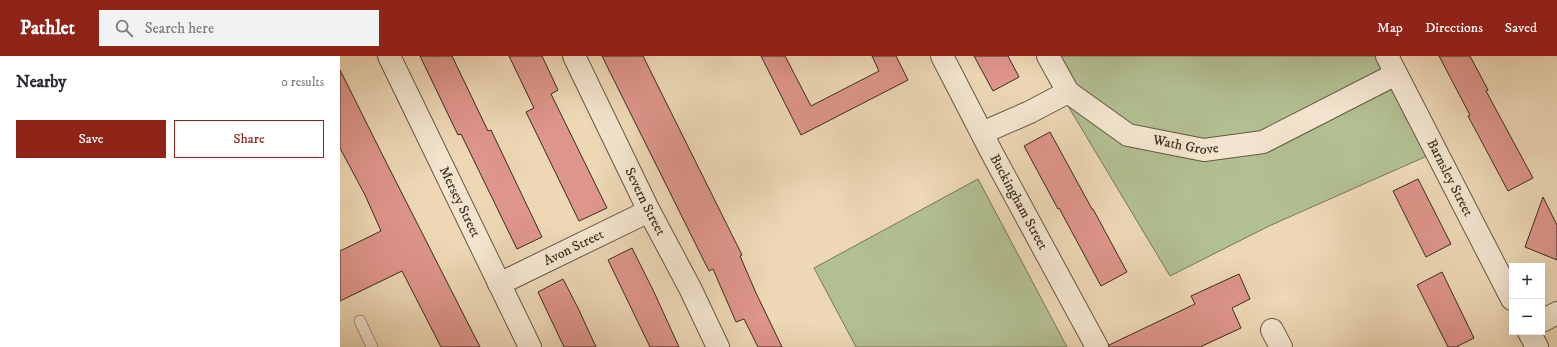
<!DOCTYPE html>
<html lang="en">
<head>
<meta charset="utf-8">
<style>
  :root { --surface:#fff; --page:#f2f2f3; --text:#2b2b33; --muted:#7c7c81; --line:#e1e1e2; --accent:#8f2418 }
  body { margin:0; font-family:"IM FELL DW Pica",serif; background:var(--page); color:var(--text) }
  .controls { position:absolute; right:12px; bottom:12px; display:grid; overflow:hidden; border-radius:0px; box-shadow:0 4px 16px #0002 }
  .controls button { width:36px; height:36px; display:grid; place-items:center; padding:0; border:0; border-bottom:1px solid var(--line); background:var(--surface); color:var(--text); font:20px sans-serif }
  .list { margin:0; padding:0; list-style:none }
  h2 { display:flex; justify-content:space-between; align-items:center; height:52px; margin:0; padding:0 16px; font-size:17px }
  h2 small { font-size:13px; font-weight:400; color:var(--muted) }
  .actions { display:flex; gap:8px; padding:12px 16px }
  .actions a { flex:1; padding:9px 0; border:1px solid var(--accent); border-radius:0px; text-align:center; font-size:14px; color:var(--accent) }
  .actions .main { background:var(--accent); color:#fff }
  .icon { flex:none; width:22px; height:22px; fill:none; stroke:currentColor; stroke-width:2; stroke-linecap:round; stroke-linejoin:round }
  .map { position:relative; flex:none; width:1217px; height:291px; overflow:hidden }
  header { display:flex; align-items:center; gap:24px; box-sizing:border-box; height:56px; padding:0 20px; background:var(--accent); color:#fff }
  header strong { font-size:19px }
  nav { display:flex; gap:22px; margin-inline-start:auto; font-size:14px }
  .search { width:280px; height:36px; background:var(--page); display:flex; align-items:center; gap:10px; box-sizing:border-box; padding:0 14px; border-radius:0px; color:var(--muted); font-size:15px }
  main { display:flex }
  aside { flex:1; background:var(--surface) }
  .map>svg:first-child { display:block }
  .green { fill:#b2bf92; stroke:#767657 }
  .building { fill:#de958b; stroke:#392d1c }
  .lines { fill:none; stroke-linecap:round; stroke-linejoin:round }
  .service-casing { stroke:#665842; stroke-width:12 }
  .minor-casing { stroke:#665842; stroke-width:24 }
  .service { stroke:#f3e5cf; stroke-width:11 }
  .minor { stroke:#f3e5cf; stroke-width:22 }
  .labels { text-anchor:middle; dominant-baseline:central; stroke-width:3; stroke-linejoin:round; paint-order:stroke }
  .street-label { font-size:14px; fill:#392d1c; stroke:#f3e5cf }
</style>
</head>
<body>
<header>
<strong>Pathlet</strong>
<div class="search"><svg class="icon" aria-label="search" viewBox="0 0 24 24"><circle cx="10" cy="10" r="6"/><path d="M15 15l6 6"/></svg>Search here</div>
<nav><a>Map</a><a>Directions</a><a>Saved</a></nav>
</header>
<main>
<aside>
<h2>Nearby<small>0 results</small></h2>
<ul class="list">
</ul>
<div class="actions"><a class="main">Save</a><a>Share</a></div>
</aside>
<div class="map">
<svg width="1217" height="291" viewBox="0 0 1217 291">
  <rect width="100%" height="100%" fill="#edd7b5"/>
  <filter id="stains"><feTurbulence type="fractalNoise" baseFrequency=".005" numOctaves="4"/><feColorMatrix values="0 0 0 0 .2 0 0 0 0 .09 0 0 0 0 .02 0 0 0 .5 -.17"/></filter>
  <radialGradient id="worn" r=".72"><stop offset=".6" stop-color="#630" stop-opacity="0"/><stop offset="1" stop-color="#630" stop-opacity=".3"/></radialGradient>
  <!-- green -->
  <g class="green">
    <path d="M 698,0 L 1047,0 L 1096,96 L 929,170 L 830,220 Z"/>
    <path d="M 638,123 L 727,291 L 516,291 L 474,212 Z"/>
  </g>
  <!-- building -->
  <g class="building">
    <path d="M 80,0 L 112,0 L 148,75 L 151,74 L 202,181 L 177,193 L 121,78 L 118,79 Z"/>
    <path d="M 169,0 L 202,0 L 218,34 L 211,38 L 267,152 L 239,165 L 186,56 L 194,52 Z"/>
    <path d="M 262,0 L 303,0 L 402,199 L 400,200 L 416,237 L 442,291 L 418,291 L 404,263 L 396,266 L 373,213 L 369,215 Z"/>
    <path d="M 421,0 L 445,0 L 471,50 L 539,15 L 532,0 L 556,0 L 568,24 L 461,79 Z"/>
    <path d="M 634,0 L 668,0 L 679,21 L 653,35 Z"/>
    <path d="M 1099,0 L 1130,0 L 1148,34 L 1146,35 L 1193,122 L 1168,135 L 1128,60 L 1130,59 Z"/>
    <path d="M 0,14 L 46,106 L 140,291 L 101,291 L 62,215 L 0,245 L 0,195 L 41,175 L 25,139 L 0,92 Z"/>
    <path d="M 710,76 L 752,153 L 753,153 L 787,216 L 761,230 L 719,152 L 718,153 L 684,90 Z"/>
    <path d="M 1078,123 L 1111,188 L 1086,201 L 1053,135 Z"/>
    <path d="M 1203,141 L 1217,169 L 1217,204 L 1185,191 Z"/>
    <path d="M 292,192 L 314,236 L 339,291 L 310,291 L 268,204 Z"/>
    <path d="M 1102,216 L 1134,282 L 1116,291 L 1108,291 L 1077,229 Z"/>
    <path d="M 899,218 L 910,243 L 892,252 L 901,272 L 860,291 L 769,291 L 769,289 L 855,248 L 851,240 Z"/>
    <path d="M 223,223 L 238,252 L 256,291 L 224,291 L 198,236 Z"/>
  </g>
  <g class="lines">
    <!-- service casing -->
    <g class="service-casing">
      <path id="service" d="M 20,265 L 32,291"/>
    </g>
    <!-- minor casing -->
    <g class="minor-casing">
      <g id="minor">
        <path id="s1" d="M 49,0 L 190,291"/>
        <path id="s2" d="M 234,0 L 309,155 L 350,232 L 378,291"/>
        <path id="s3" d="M 602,0 L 653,99 L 757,291"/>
        <path d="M 708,0 L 728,36"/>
        <path id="s4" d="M 1047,0 L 1172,243"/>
        <path id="s5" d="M 642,77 L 690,56 L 728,36 L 788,79 L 864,94 L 923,86 L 1056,18"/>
        <path id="s6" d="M 159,228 L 309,155"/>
        <path d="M 1202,265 L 1217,257"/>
        <path d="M 932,274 L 941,291"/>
        <path d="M 1189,276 L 1197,291"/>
      </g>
    </g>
    <!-- service -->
    <use href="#service" class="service"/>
    <!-- minor -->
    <use href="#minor" class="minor"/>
  </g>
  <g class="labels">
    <!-- street labels -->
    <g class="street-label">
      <text stroke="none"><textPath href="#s5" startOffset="228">Wath Grove</textPath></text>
      <text stroke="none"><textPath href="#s4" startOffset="137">Barnsley Street</textPath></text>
      <text stroke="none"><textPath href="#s1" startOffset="162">Mersey Street</textPath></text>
      <text stroke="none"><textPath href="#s2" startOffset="162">Severn Street</textPath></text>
      <text stroke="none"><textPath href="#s3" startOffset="165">Buckingham Street</textPath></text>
      <text stroke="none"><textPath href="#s6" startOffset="83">Avon Street</textPath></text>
    </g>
  </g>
  <rect width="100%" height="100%" filter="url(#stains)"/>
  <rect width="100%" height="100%" fill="url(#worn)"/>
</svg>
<div class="controls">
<button>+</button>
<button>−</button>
</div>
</div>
</main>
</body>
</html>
